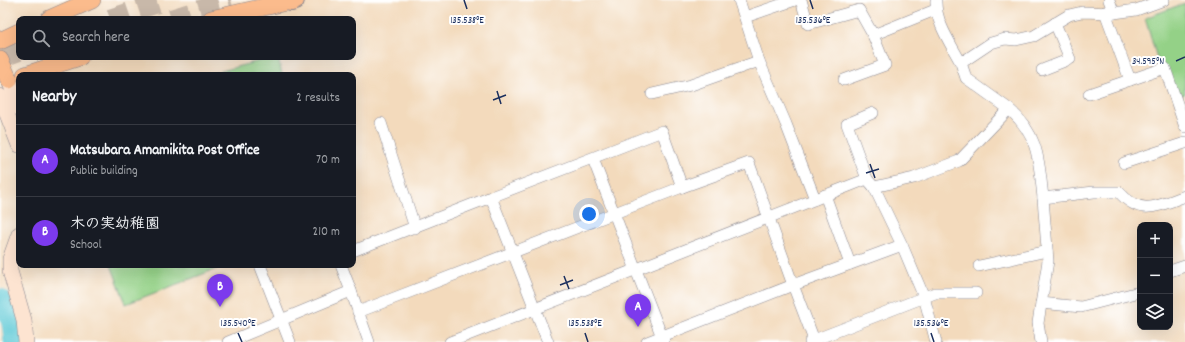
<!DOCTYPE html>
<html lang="en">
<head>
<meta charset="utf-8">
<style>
  :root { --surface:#171b24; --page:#242831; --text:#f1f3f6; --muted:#9ea1a6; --line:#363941; --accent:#7c3aed }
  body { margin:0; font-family:Dekko,"Klee One",sans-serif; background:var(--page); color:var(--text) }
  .controls { position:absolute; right:12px; bottom:12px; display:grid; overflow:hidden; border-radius:8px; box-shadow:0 4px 16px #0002 }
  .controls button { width:36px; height:36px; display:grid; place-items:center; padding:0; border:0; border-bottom:1px solid var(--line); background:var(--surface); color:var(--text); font:20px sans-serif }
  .you { position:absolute; left:589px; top:214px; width:14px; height:14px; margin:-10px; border:3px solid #fff; border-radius:50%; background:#1a73e8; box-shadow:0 0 0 6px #1a73e833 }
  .badge { display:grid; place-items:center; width:26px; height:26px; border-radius:50%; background:var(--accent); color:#fff; font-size:13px; font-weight:700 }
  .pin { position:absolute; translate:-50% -33px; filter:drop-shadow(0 1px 2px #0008) }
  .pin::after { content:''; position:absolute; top:21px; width:14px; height:12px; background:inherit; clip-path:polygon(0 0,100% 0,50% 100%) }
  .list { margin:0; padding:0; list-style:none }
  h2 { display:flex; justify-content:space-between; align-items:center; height:52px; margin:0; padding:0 16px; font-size:17px }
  h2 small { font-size:13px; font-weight:400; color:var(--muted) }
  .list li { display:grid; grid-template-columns:26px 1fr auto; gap:12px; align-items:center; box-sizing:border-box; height:72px; padding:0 16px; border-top:1px solid var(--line) }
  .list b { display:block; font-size:15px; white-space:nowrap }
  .list p { margin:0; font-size:13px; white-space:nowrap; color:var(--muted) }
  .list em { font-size:13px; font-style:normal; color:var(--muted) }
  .icon { flex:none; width:22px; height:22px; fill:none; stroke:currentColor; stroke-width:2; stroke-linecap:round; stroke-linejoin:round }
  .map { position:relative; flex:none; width:1185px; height:342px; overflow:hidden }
  .search { position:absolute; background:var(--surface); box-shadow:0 4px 16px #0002; left:16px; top:16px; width:340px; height:44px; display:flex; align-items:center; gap:10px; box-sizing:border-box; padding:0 14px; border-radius:8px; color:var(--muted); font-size:15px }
  .panel { position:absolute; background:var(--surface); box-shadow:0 4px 16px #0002; left:16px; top:72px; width:340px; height:196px; border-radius:8px }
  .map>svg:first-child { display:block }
  .green { fill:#94d187; stroke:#588072 }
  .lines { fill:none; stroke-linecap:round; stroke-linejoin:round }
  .river { stroke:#5dc9d5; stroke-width:21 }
  .highway-tunnel { stroke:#c8b8a9; stroke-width:20; stroke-dasharray:20 10; stroke-linecap:butt }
  .street-casing { stroke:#87848d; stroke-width:12 }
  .secondary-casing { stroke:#87848d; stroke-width:16 }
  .primary-casing { stroke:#87848d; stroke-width:18 }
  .highway-casing { stroke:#87848d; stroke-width:22 }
  .street { stroke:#fff; stroke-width:11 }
  .secondary { stroke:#fde4d1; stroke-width:15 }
  .primary { stroke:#fbbb8c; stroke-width:17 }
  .highway { stroke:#fbbb8c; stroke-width:20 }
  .ticks { fill:none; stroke:#1b2f5e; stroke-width:1.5 }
  .ticks-label { font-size:10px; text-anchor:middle; fill:#1b2f5e; stroke:#fff; stroke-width:4; stroke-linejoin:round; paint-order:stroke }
</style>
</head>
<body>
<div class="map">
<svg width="1185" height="342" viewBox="0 0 1185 342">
  <rect width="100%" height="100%" fill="#fff"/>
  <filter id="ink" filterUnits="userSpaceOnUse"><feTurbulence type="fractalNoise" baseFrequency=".025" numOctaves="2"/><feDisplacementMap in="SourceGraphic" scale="8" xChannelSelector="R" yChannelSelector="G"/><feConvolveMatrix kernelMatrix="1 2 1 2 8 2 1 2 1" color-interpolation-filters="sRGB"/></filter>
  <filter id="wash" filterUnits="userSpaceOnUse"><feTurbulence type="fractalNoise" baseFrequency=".012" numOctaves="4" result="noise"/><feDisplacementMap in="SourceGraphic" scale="16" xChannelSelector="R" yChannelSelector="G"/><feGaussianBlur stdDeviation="0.9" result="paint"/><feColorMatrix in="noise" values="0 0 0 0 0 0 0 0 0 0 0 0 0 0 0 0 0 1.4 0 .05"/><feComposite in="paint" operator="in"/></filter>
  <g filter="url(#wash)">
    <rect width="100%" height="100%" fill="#f3dabc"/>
    <!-- green -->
    <g class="green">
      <path d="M 1185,3 L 1185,94 L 1176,97 L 1159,65 L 1145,18 Z"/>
      <path d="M 274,57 L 278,57 L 282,75 L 206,75 Z"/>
      <path d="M 111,265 L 226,265 L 126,304 Z"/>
    </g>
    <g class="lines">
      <!-- river -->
      <path class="river" d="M 0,299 C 11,312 13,325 14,342"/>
    </g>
  </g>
  <g filter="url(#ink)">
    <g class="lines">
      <!-- highway-tunnel -->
      <g class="highway-tunnel">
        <path d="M 110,19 L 166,0"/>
        <path d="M 171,19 L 231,0"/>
        <path d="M 0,58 L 19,51"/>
      </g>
      <!-- street casing -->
      <g class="street-casing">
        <g id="street">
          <path d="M 739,0 L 759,61 L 786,124 L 815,199"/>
          <path d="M 801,0 L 808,24 L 859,10 L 873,35 L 935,10"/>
          <path d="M 936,0 C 935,22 951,44 961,63"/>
          <path d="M 1109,0 L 1114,13"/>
          <path d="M 1105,12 L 1130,80"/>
          <path d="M 745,17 L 795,0"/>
          <path d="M 1042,70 L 1070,59 L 1055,23"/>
          <path d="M 844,80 L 885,65 L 873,35"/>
          <path d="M 652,94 L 691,85 L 759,61"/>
          <path d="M 1089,94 L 1165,68 L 1185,127"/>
          <path d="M 1009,109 L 966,78 L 961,63 L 991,43 L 1005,39 L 1016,40 L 1034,36 L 1069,15 L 1082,12 L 1114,13 L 1136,10 L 1164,0"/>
          <path d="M 381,123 L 415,228"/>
          <path d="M 593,159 L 664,342"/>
          <path d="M 1124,163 L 1185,143"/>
          <path d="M 867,179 L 847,124 L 873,113"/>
          <path d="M 825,195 L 850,264"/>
          <path d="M 491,197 L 662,131 L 682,187"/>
          <path d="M 902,245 L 924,297 L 936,342"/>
          <path d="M 353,251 L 491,197 L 548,342"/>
          <path d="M 260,265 L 290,342"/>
          <path d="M 341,265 L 351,291"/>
          <path d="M 979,266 L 1047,251"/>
          <path d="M 1170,271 L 1185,266"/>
          <path d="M 1041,303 L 1081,307 L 1139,292"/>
          <path d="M 358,312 L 682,187 L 749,163 L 793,285 L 647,342"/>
          <path d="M 814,340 L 935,293 L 976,293"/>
          <path d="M 228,342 L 351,291 L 369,342"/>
          <path d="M 450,342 L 867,179 L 874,187"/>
          <path d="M 810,342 L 814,340 L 793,285 L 902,245 L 874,187 L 914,178 L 959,161 L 1009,109 C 1039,135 1039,161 1043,198 L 1094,192 L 1119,192 C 1141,217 1158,206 1185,196"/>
          <path d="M 1041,342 L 1038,323 L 1048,261 L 1043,198"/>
        </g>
      </g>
      <!-- secondary casing -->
      <g class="secondary-casing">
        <g id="secondary">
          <path d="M 9,80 L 19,108"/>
          <path d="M 0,96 L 19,145"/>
          <path d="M 19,234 L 10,259 L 10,271 L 24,320 L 26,342"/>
        </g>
      </g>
      <!-- primary casing -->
      <g class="primary-casing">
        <g id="primary">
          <path d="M 49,19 L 92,0"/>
          <path d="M 211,19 L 295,0"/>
          <path d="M 0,41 L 19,32"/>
          <path d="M 0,60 L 9,80"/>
          <path d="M 25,75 L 80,57"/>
        </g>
      </g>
      <!-- highway casing -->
      <g class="highway-casing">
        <path id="highway" d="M 291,1 L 294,0"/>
      </g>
      <!-- street -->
      <use href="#street" class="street"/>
      <!-- secondary -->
      <use href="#secondary" class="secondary"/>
      <!-- primary -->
      <use href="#primary" class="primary"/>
      <!-- highway -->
      <use href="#highway" class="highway"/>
    </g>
  </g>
  <!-- ticks -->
  <path class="ticks" d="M 464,0 L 467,9M 810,0 L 813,9M 1176,61 L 1185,57M 497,91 L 501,104M 493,100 L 506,95M 870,164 L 875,178M 866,173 L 879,169M 564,276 L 569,289M 560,285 L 573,280M 238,333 L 242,342M 585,333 L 588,342M 931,333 L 934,342"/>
  <g class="ticks-label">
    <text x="467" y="23">135.538°E</text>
    <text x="813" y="23">135.536°E</text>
    <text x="1148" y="64">34.595°N</text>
    <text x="238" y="326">135.540°E</text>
    <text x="585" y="326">135.538°E</text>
    <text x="931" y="326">135.536°E</text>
  </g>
</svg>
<div class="controls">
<button>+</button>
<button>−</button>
<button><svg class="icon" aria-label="layers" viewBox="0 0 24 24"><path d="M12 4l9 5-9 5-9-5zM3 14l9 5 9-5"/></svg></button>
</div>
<div class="you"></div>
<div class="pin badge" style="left:638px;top:327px">A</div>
<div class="pin badge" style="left:220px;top:307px">B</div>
<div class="search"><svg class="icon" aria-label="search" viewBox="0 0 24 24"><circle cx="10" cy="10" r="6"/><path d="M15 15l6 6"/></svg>Search here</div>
<section class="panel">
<h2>Nearby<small>2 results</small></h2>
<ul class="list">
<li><span class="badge">A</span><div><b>Matsubara Amamikita Post Office</b><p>Public building</p></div><em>70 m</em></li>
<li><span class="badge">B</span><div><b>木の実幼稚園</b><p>School</p></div><em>210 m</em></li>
</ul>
</section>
</div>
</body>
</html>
